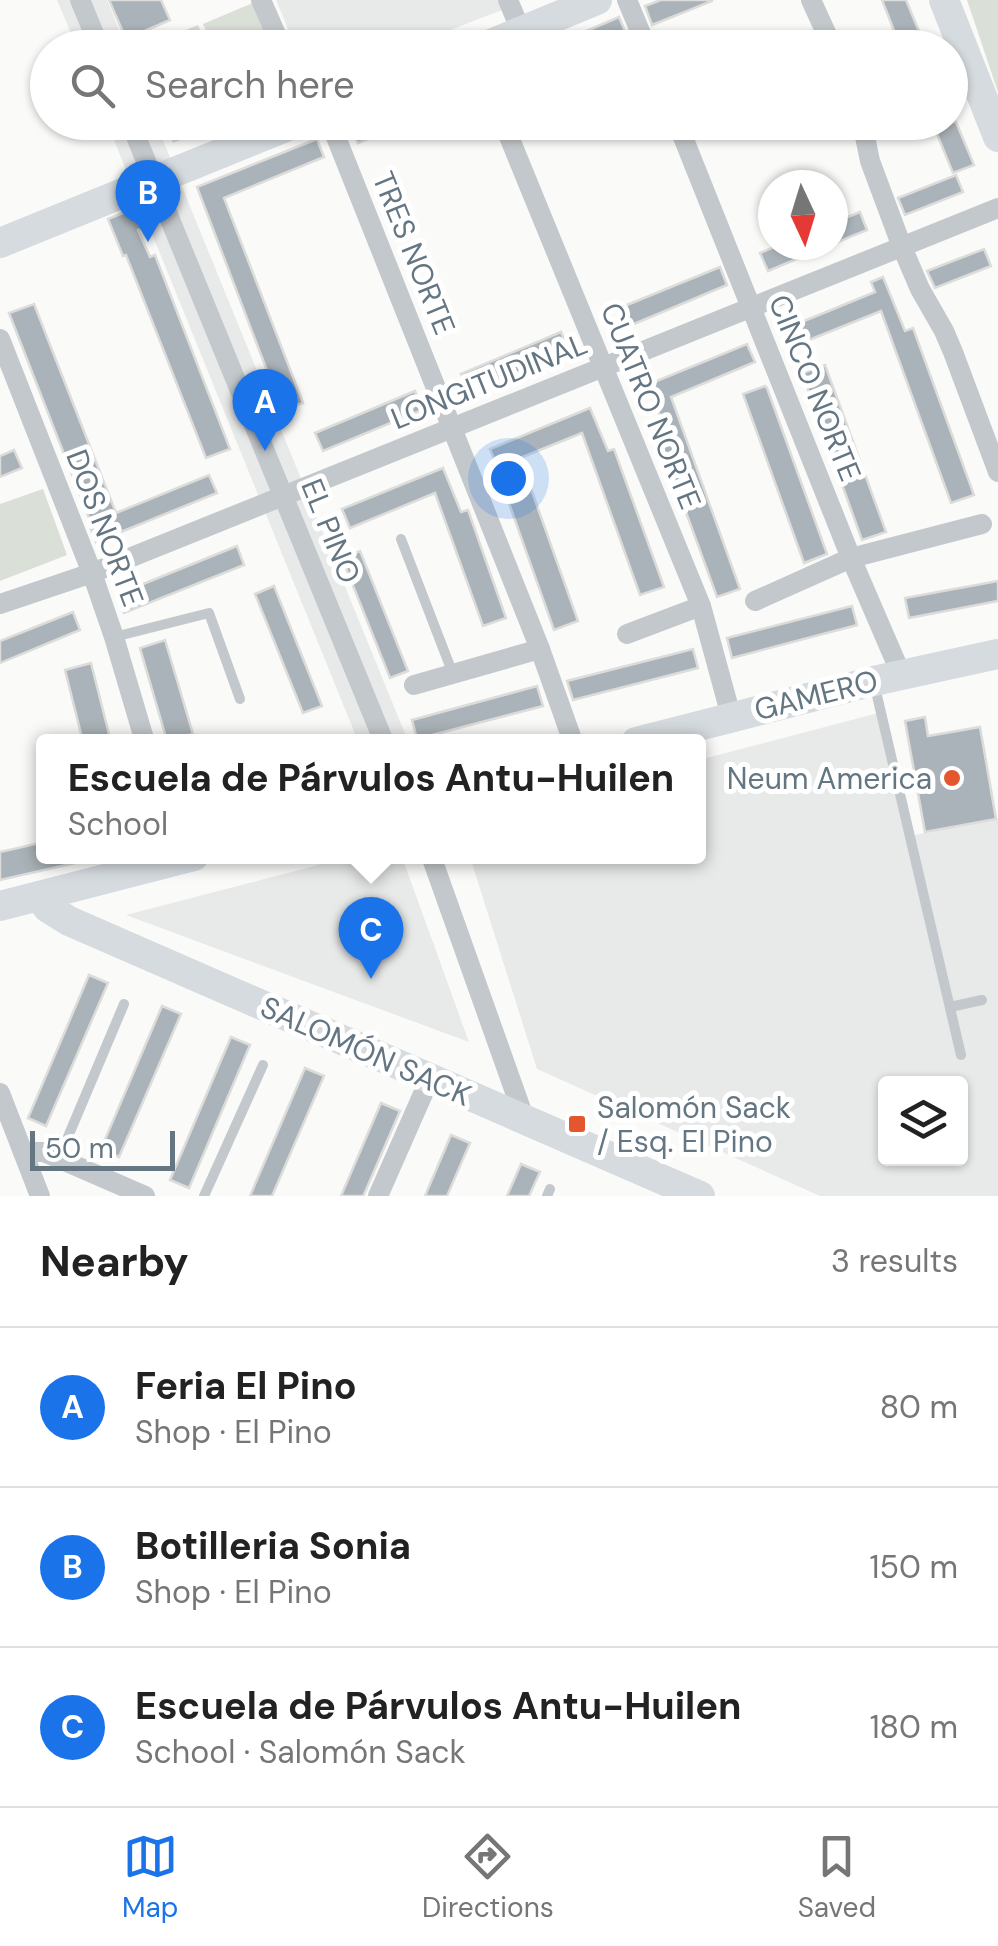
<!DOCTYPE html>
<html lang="en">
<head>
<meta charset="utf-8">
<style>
  :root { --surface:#fff; --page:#f6f6f6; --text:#222; --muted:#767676; --line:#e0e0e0; --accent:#1a73e8 }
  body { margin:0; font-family:"DM Sans",sans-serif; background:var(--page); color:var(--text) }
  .controls { position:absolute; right:30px; bottom:30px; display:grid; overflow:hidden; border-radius:10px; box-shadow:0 2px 8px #0004 }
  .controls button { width:90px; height:90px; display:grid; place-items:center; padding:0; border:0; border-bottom:2px solid var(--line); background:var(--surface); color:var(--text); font:50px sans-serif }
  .compass { position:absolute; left:758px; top:170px; width:90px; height:90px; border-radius:50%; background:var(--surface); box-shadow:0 2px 8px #0004; rotate:176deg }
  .scale { position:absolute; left:30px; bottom:25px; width:145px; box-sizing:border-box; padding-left:10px; border:5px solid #657683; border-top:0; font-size:28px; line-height:35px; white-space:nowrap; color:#657683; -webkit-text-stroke:8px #fff; paint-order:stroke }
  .you { position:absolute; left:508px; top:478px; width:35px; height:35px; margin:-25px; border:8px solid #fff; border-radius:50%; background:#1a73e8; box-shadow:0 0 0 15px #1a73e833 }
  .badge { display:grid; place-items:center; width:65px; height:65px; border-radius:50%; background:var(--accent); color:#fff; font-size:32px; font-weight:700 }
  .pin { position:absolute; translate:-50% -82px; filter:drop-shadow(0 2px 5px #0008) }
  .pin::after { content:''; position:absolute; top:52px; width:35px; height:30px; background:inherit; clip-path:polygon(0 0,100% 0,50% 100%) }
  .popup { position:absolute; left:36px; top:734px; width:670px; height:130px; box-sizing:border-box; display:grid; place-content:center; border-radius:10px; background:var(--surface); filter:drop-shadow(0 2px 8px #0005); font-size:32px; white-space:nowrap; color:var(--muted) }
  .popup b { font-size:38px; color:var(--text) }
  .popup::after { content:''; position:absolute; left:50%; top:100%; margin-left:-20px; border:20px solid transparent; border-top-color:var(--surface) }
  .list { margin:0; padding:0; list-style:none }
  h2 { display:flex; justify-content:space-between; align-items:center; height:130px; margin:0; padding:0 40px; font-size:42px }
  h2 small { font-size:32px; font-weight:400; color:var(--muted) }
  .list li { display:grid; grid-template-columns:65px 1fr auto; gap:30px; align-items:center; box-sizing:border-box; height:160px; padding:0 40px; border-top:2px solid var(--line) }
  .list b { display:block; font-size:38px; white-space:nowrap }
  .list p { margin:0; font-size:32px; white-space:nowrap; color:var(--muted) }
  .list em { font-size:32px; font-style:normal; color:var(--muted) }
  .icon { flex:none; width:55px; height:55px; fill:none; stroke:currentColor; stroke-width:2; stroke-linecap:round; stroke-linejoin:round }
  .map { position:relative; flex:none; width:998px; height:1196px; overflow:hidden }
  .search { position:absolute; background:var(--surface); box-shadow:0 2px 8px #0004; left:30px; right:30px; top:30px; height:110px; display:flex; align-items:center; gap:25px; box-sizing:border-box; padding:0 35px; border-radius:55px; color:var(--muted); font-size:38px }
  .sheet { height:610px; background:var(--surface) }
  nav { display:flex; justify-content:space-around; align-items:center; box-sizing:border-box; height:140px; border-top:2px solid var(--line); background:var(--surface); font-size:28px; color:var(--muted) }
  nav a { display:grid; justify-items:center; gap:5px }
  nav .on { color:var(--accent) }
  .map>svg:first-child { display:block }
  .built { fill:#e8e9e9; fill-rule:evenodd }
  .green { fill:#dadfd7 }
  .building { fill:#aab3b9; stroke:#dcdcda; stroke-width:2.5 }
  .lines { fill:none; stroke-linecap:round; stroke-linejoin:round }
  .lane { stroke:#c3c8cc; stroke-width:10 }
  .street { stroke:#c3c8cc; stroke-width:20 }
  .secondary { stroke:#d6dbdf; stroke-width:30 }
  .poi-dot { fill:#e4572e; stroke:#fff; stroke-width:4 }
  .labels { text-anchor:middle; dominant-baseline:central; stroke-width:10; stroke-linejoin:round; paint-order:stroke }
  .street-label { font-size:30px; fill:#657683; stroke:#fff }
  .poi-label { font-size:30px; fill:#657683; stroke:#fff; text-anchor:end }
</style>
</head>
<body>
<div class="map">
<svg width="998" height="1196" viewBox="0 0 998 1196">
  <rect width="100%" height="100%" fill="#fafaf8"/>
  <!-- built -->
  <g class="built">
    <path d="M 57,0 L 107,0 L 126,47 L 77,47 Z"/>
    <path d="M 276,0 L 498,0 L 502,10 L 406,47 L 296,48 Z"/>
    <path d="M 107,123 L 156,123 L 408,741 L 358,741 Z"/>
    <path d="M 882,712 L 910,836 L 998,819 L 998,1196 L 820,1196 L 537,1069 L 470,857 L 698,856 L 699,760 ZM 886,1084 L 960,1084 L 960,1158 L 886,1158 Z"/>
    <path d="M 353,856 L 402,857 L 469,1042 L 126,915 Z"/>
  </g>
  <!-- green -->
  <g class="green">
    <path d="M 967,0 L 998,0 L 998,92 Z"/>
    <path d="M 255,2 L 274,47 L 213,47 L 203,24 Z"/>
    <path d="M 198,25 L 208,47 L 144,47 Z"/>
    <path d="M 164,123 L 221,123 L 173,143 Z"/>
    <path d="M 43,489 L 67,555 L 0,581 L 0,504 Z"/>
  </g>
  <!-- building -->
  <g class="building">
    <path d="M 109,0 L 161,0 L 170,20 L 126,39 Z"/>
    <path d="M 661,0 L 712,0 L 712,1 L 652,25 L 645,6 Z"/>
    <path d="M 882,0 L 906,0 L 926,48 L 901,48 Z"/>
    <path d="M 619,17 L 627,36 L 598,48 L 547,48 Z"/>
    <path d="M 350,122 L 406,122 L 406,123 L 358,143 Z"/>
    <path d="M 932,122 L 956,122 L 974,165 L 953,173 Z"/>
    <path d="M 317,139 L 324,157 L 224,198 L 303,403 L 282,410 L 197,187 Z"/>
    <path d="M 956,175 L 963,192 L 905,215 L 898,198 Z"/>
    <path d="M 135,208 L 143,228 L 138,230 L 150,257 L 155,255 L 230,449 L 206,458 L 126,255 L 123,256 L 108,219 Z"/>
    <path d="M 860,212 L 867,230 L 833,244 L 833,223 Z"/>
    <path d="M 779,245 L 830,245 L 768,271 L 760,253 Z"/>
    <path d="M 984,249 L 991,266 L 935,288 L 927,271 Z"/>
    <path d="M 720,267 L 727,285 L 629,326 L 622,307 Z"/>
    <path d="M 883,277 L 905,331 L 913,328 L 974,495 L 951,503 L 881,311 L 794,346 L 787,328 L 875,292 L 871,282 Z"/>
    <path d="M 34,304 L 116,513 L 209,475 L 217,493 L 96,542 L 89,524 L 91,523 L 9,313 Z"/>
    <path d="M 561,332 L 569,351 L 469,392 L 461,374 Z"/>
    <path d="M 747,344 L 755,362 L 671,397 L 740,589 L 717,597 L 656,430 L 665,427 L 647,385 Z"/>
    <path d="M 825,365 L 886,532 L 862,540 L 802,373 Z"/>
    <path d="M 765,386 L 767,388 L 827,554 L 804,563 L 743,394 Z"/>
    <path d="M 415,391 L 422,410 L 323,451 L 315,433 Z"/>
    <path d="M 590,408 L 608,451 L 614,449 L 664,587 L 640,595 L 582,433 L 520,458 L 578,621 L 554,630 L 505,492 L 507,491 L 490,449 Z"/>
    <path d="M 14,450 L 22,468 L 0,477 L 0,456 Z"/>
    <path d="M 443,468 L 461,512 L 468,510 L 506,618 L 483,626 L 435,493 L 350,528 L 342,509 Z"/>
    <path d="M 237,546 L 244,565 L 124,613 L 116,595 Z"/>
    <path d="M 360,551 L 408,671 L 390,678 L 342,558 Z"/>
    <path d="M 998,581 L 998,601 L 909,618 L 905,598 Z"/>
    <path d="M 274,586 L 322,706 L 303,713 L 255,594 Z"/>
    <path d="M 852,606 L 857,625 L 732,658 L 727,638 Z"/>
    <path d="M 73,612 L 80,630 L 0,663 L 0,641 Z"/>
    <path d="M 165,640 L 193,734 L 167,741 L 140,648 Z"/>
    <path d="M 693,649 L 698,668 L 573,700 L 567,681 Z"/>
    <path d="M 91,663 L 111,742 L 83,742 L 65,670 Z"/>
    <path d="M 537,686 L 543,706 L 417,739 L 412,720 Z"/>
    <path d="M 925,717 L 928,736 L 980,727 L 996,819 L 925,832 L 905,721 Z"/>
    <path d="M 44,842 L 44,856 L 74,856 L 75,863 L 0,880 L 0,852 Z"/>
    <path d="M 89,975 L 108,983 L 46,1126 L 28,1118 Z"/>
    <path d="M 162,1006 L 181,1014 L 119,1157 L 101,1149 Z"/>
    <path d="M 231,1037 L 250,1045 L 189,1188 L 170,1180 Z"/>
    <path d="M 305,1068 L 324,1076 L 272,1196 L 250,1196 Z"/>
    <path d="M 381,1103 L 400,1111 L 365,1192 L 363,1196 L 341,1196 Z"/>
    <path d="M 451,1135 L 470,1143 L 447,1196 L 425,1196 Z"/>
    <path d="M 521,1164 L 540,1172 L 529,1196 L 507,1196 Z"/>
  </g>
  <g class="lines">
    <!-- lane -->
    <g class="lane">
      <path d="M 401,539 L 453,674"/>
      <path d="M 114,637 L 209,613 L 240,699"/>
      <path d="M 875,687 L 961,1055"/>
      <path d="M 950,1007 L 982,1000"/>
      <path d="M 59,1158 L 124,1004"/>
      <path d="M 204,1196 L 263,1065"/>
      <path d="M 547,1196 L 550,1189"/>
    </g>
    <!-- street -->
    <g class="street">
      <path d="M 80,0 L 100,48"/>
      <path d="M 261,0 L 282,48"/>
      <path d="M 508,0 L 521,31"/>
      <path d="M 627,0 L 647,48"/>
      <path d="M 811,0 L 833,48"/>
      <path d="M 130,122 L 384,742"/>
      <path d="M 330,122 L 540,649 L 573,742"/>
      <path d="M 503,122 L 701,606 L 731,716"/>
      <path d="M 677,122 L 851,558 L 901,674"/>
      <path d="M 862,122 L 870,161 L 902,247 L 920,289 L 944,331 L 953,352 L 998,472"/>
      <path d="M 0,339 L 92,573 L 114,637 L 145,742"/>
      <path d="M 755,601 L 851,558 L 982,524"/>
      <path d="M 0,604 L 92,573 L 998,208"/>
      <path d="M 627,634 L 701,606"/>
      <path d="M 414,685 L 540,649"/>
      <path d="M 431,856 L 525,1120"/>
      <path d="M 0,1093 L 40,1196"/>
      <path d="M 23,1152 L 44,1152 L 145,1196"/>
      <path d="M 378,1196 L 430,1078"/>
    </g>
    <!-- secondary -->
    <g class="secondary">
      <path d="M 944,0 L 998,137"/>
      <path d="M 481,48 L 597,0"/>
      <path d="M 0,243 L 298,122"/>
      <path d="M 636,742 L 874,681 L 998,654"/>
      <path d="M 39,896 L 48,908 L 69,921 L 700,1196"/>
      <path d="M 0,906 L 194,856"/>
    </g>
  </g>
  <!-- markers -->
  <g class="poi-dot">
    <circle cx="952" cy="778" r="10"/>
    <rect x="567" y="1114" width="20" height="20" rx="5"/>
  </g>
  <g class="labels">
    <!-- street labels -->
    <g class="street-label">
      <text transform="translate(414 253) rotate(68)">TRES NORTE</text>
      <text transform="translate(489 381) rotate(-22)">LONGITUDINAL</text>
      <text transform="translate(815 388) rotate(68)">CINCO NORTE</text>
      <text transform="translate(651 406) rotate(68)">CUATRO NORTE</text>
      <text transform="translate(105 528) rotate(69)">DOS NORTE</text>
      <text transform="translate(331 531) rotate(68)">EL PINO</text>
      <text transform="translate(816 695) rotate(-14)">GAMERO</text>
      <text transform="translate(366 1051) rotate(24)">SALOMÓN SACK</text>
    </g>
    <!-- poi labels -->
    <g class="poi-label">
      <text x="932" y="778">Neum America</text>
      <text x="597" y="1107" text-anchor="start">Salomón Sack<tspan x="597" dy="34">/ Esq. El Pino</tspan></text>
    </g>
  </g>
</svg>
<div class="controls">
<button><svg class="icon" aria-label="layers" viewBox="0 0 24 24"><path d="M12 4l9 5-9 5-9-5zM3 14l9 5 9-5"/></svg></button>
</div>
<svg class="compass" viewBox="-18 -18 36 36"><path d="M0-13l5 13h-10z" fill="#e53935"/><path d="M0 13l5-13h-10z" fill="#767676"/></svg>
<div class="scale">50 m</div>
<div class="you"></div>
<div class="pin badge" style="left:265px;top:451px">A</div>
<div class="pin badge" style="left:148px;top:242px">B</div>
<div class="pin badge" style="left:371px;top:979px">C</div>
<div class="popup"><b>Escuela de Párvulos Antu-Huilen</b>School</div>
<div class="search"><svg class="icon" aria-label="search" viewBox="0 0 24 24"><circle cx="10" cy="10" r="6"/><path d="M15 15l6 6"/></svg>Search here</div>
</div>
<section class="sheet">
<h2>Nearby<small>3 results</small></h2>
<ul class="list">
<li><span class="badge">A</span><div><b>Feria El Pino</b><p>Shop · El Pino</p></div><em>80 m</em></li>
<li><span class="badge">B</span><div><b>Botilleria Sonia</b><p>Shop · El Pino</p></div><em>150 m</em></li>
<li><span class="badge">C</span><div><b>Escuela de Párvulos Antu-Huilen</b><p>School · Salomón Sack</p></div><em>180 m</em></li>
</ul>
</section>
<nav>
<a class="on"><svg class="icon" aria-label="map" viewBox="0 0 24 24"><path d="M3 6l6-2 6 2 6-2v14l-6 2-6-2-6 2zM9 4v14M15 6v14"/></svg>Map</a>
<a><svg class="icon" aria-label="directions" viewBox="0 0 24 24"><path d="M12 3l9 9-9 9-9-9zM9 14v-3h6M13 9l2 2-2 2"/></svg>Directions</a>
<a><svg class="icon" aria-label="saved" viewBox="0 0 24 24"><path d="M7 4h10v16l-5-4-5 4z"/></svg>Saved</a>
</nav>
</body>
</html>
